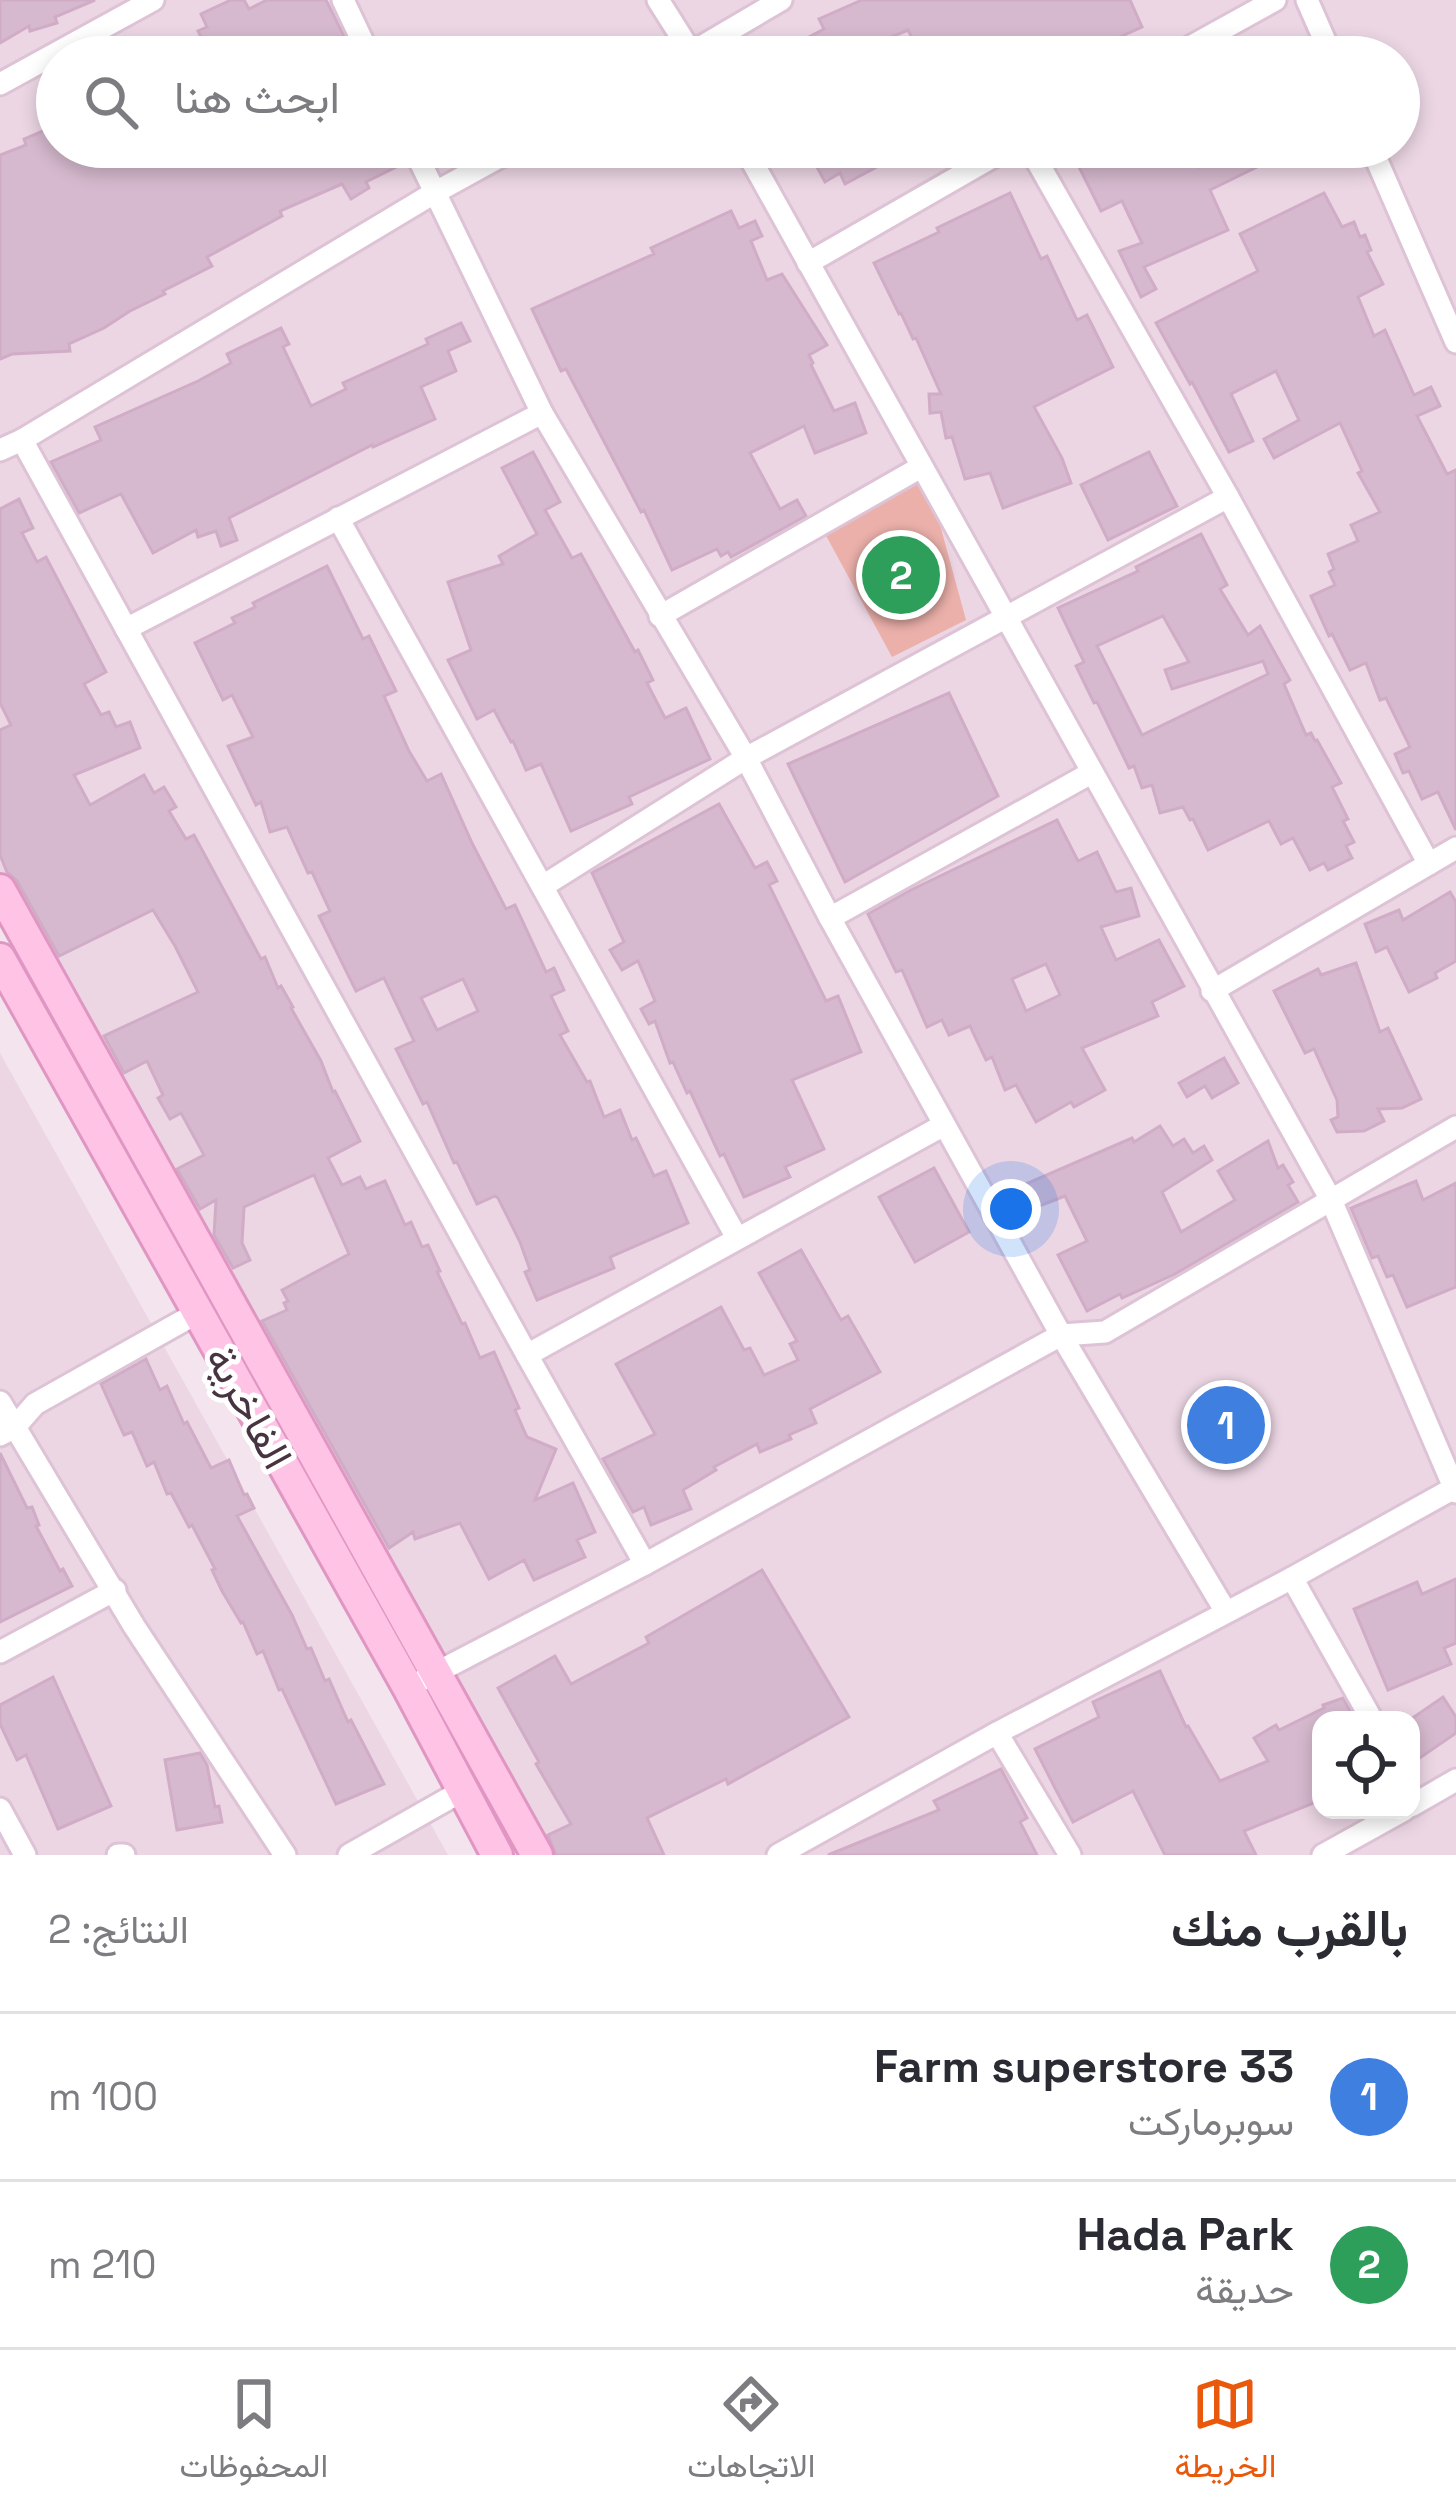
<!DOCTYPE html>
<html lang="ar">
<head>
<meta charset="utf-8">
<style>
  :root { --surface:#fff; --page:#f2f2f3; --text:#2b2b33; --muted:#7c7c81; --line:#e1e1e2; --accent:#ea580c }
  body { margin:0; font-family:"Space Grotesk",Vazirmatn,sans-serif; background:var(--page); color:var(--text); direction:rtl }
  .controls { position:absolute; right:36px; bottom:36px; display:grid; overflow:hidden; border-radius:24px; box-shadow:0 6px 18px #0003 }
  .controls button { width:108px; height:108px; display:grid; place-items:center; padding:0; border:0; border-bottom:3px solid var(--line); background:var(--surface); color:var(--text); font:60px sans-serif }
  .you { position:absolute; left:1011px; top:1209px; width:42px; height:42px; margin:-30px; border:9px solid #fff; border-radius:50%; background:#1a73e8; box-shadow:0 0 0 18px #1a73e833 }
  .badge { display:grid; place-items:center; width:78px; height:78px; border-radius:50%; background:var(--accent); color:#fff; font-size:39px; font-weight:700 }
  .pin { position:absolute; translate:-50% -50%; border:6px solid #fff; box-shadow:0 3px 12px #0006 }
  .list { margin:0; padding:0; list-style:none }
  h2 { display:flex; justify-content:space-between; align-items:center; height:156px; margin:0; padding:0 48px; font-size:51px }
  h2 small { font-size:39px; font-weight:400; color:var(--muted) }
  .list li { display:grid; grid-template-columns:78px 1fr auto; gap:36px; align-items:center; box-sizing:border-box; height:168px; padding:0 48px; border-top:3px solid var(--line) }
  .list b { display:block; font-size:45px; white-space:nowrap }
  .list p { margin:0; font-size:39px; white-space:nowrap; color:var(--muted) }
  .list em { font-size:39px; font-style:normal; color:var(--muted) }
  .icon { flex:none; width:66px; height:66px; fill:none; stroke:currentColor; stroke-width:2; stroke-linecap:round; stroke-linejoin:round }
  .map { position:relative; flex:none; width:1456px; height:1855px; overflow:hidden; direction:ltr }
  .search { position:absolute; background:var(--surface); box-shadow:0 6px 18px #0003; left:36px; right:36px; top:36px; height:132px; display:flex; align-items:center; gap:30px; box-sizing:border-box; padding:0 42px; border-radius:66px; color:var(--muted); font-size:45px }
  .sheet { height:492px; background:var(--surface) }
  nav { display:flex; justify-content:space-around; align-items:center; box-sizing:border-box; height:168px; border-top:3px solid var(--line); background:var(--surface); font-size:33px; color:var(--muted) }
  nav a { display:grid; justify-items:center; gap:6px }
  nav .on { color:var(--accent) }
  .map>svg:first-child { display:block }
  .residential { fill:#ecd6e4; fill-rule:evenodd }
  .green { fill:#ebb0aa }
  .building { fill:#d6b9ce; stroke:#d1acc7; stroke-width:3; fill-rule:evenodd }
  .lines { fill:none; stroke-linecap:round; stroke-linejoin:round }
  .street-casing { stroke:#ddc3d5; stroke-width:27 }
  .secondary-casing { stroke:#e096c3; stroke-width:36 }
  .street { stroke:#fff; stroke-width:21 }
  .secondary { stroke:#ffc3e6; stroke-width:30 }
  .labels { text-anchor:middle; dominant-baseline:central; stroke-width:10; stroke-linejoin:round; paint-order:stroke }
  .street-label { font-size:42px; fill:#463441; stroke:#fff }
</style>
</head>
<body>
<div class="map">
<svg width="1456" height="1855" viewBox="0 0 1456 1855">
  <rect width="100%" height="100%" fill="#f3e4ee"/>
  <!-- residential -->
  <g class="residential">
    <path d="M 0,0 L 1456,0 L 1456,1855 L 537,1855 L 0,890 ZM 57,57 L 1399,57 L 1399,147 L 57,147 ZM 1321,1720 L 1411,1720 L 1411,1810 L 1321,1810 Z"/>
    <path d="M 0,1053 L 448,1855 L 0,1855 Z"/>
  </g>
  <!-- green -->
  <path class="green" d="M 927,477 L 966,620 L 892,657 L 823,530 Z"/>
  <!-- building -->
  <g class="building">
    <path d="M 0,0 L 95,0 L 55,17 L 57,23 L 30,31 L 29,26 L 0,43 Z"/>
    <path d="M 231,0 L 244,0 L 249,9 L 267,0 L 326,0 L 345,38 L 308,57 L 175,57 L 204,43 L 198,31 L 207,27 L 201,14 Z"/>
    <path d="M 862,0 L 1130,0 L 1142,27 L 1111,41 L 1112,44 L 1097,50 L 1096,47 L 1073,57 L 922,57 L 908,30 L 844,57 L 771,57 L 824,29 L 819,19 Z"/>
    <path d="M 57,125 L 57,147 L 386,147 L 396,167 L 366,182 L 369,188 L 351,199 L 342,184 L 280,211 L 282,216 L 207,257 L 212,266 L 163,291 L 165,294 L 130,311 L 104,328 L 69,344 L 70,351 L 12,354 L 0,359 L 0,155 L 26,145 L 24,139 Z"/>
    <path d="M 806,147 L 914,147 L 845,184 L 840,173 L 825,182 Z"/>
    <path d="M 1095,147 L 1190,147 L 1199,167 L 1239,147 L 1298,147 L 1210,190 L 1228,230 L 1144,267 L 1156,289 L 1141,297 L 1119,251 L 1142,243 L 1122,201 L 1101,211 L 1074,157 Z"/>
    <path d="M 1010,193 L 1041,259 L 1047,256 L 1077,320 L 1087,315 L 1113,367 L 1034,407 L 1062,458 L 1071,483 L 1003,508 L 990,473 L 965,479 L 952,437 L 946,438 L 941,412 L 930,413 L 929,394 L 941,394 L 916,338 L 913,339 L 901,313 L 899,314 L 874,263 L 939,232 L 937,228 Z"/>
    <path d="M 1324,193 L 1342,227 L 1354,222 L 1360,237 L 1365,235 L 1371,250 L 1367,252 L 1383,284 L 1358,297 L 1374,336 L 1385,330 L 1414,395 L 1431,387 L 1440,406 L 1417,416 L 1447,474 L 1456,470 L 1456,830 L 1438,792 L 1422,799 L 1409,771 L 1403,773 L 1395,754 L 1410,747 L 1386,698 L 1380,700 L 1366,663 L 1350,670 L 1332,634 L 1329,636 L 1311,596 L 1335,585 L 1329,572 L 1334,569 L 1328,554 L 1358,541 L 1351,525 L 1380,512 L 1358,473 L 1362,471 L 1340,423 L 1274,458 L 1264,439 L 1299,420 L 1276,371 L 1231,394 L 1253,441 L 1229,452 L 1192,382 L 1190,384 L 1156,323 L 1258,271 L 1240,234 Z"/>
    <path d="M 731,211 L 739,228 L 755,221 L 762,236 L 751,241 L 767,280 L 782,274 L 827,345 L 809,355 L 813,363 L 811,365 L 834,411 L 855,403 L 866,433 L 815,453 L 804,426 L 750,453 L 780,509 L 797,500 L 806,516 L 731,557 L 728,552 L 721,556 L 717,549 L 672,570 L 644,510 L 641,512 L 566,369 L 561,371 L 532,309 L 654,254 L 651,248 Z"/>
    <path d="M 461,323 L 470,341 L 448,351 L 456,371 L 421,387 L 435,419 L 373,447 L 372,445 L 229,518 L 237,540 L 221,546 L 216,531 L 198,537 L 196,530 L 153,553 L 121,494 L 79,513 L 51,462 L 101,440 L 95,427 L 198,381 L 231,363 L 227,354 L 281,328 L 289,344 L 283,347 L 311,406 L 346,389 L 343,383 L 428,344 L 426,339 Z"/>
    <path d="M 533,452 L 560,502 L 545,510 L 572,558 L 581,554 L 635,652 L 638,650 L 653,680 L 647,683 L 665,718 L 686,708 L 710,759 L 629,797 L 632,804 L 571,831 L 541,764 L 526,770 L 513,741 L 511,742 L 494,710 L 477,719 L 448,660 L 471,650 L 448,582 L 503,564 L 499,556 L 537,534 L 502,468 Z"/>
    <path d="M 1149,452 L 1177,506 L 1108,540 L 1081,485 Z"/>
    <path d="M 19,499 L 33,528 L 22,533 L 37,562 L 46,557 L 106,672 L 84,684 L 101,715 L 109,712 L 116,727 L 130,722 L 140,748 L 74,775 L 90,805 L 144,775 L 154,793 L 164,787 L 176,807 L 169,811 L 186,839 L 194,835 L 261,959 L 265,957 L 278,988 L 281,986 L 293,1007 L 291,1008 L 321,1061 L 333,1092 L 335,1091 L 360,1141 L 328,1158 L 342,1185 L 360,1177 L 366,1189 L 385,1181 L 405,1225 L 411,1222 L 422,1247 L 428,1245 L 440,1271 L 437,1272 L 462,1324 L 465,1323 L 480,1358 L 494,1352 L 519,1408 L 515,1410 L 527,1437 L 556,1449 L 535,1500 L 573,1483 L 595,1532 L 577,1540 L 585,1557 L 534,1580 L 524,1560 L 489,1579 L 460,1523 L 415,1539 L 413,1532 L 389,1548 L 262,1321 L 287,1310 L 284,1303 L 288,1301 L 282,1290 L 349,1254 L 314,1175 L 244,1207 L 242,1243 L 250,1260 L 233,1268 L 214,1235 L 216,1200 L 200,1209 L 177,1169 L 204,1155 L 181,1113 L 170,1119 L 158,1098 L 163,1095 L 147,1061 L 124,1073 L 104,1036 L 198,992 L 175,946 L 153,910 L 59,956 L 17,881 L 7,872 L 0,855 L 0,730 L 11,725 L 0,703 L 0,509 Z"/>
    <path d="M 1201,534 L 1227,585 L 1220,589 L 1248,635 L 1260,626 L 1290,680 L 1284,684 L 1306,735 L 1311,733 L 1315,741 L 1317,740 L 1341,783 L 1332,787 L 1348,819 L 1343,821 L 1354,842 L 1346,846 L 1352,858 L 1328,870 L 1324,863 L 1310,870 L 1293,838 L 1281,844 L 1269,821 L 1208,850 L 1193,819 L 1190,820 L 1183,807 L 1160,813 L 1152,785 L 1142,788 L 1134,766 L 1129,768 L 1097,702 L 1094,703 L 1076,666 L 1084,662 L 1058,608 L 1138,571 L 1136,567 ZM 1163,616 L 1189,662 L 1165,670 L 1172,689 L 1263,661 L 1268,674 L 1142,735 L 1097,646 Z"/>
    <path d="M 327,566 L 363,639 L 369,636 L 396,691 L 384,696 L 409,751 L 427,781 L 441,774 L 472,843 L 506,909 L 515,905 L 546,972 L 554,968 L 564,990 L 551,996 L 568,1031 L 560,1035 L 587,1082 L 590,1081 L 604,1117 L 620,1110 L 632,1140 L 636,1138 L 654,1176 L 666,1171 L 688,1223 L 610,1257 L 614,1268 L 537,1300 L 525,1272 L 530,1270 L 520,1242 L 498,1198 L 495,1196 L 477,1204 L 457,1162 L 454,1163 L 427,1102 L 423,1104 L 396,1049 L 414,1041 L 384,978 L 356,991 L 319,916 L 330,911 L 312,872 L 308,873 L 287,827 L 270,832 L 261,802 L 256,805 L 228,746 L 253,737 L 232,695 L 223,700 L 195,643 L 235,623 L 232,618 L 255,607 L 253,603 ZM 463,979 L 478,1011 L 437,1030 L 421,998 Z"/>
    <path d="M 949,693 L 998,796 L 845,882 L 788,764 Z"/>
    <path d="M 719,804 L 755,868 L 767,862 L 777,881 L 769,885 L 826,1001 L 838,996 L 861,1052 L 792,1080 L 824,1149 L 785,1167 L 790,1177 L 744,1197 L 724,1154 L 720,1156 L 690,1091 L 687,1093 L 673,1062 L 670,1063 L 655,1021 L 649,1024 L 641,1009 L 655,1001 L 638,961 L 622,970 L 610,950 L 624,942 L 592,873 Z"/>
    <path d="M 1057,820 L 1078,861 L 1097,852 L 1116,892 L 1131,888 L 1139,916 L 1101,927 L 1116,960 L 1159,940 L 1184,986 L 1152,1002 L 1158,1016 L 1082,1048 L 1105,1090 L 1074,1107 L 1071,1102 L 1036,1122 L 1016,1085 L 1005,1090 L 992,1057 L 986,1060 L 970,1026 L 949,1035 L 942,1020 L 927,1027 L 902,970 L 896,972 L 868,914 L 911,890 ZM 1046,964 L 1060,995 L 1026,1011 L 1012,979 Z"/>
    <path d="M 1450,892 L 1456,902 L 1456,961 L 1435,973 L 1437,978 L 1409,992 L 1387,947 L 1376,952 L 1365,924 L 1399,910 L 1403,920 Z"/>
    <path d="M 1356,963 L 1380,1032 L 1388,1028 L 1421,1099 L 1402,1108 L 1378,1109 L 1384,1121 L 1364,1131 L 1337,1132 L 1331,1120 L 1338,1117 L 1337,1100 L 1314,1049 L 1305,1053 L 1274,991 L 1318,969 L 1321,975 Z"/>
    <path d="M 1224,1058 L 1238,1083 L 1212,1098 L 1205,1086 L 1187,1097 L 1179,1083 Z"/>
    <path d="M 1160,1126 L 1173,1146 L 1184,1139 L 1193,1153 L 1204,1146 L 1212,1160 L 1162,1192 L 1181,1232 L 1235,1200 L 1218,1171 L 1268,1141 L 1278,1168 L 1283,1165 L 1293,1182 L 1288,1185 L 1298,1202 L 1175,1274 L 1122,1298 L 1120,1294 L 1087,1311 L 1058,1255 L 1087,1241 L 1065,1196 L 1029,1210 L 1021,1186 L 1132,1138 L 1134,1142 Z"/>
    <path d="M 934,1168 L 969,1232 L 915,1262 L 879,1197 Z"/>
    <path d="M 1416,1181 L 1423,1200 L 1456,1183 L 1456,1287 L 1407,1307 L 1393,1275 L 1387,1277 L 1378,1256 L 1372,1258 L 1351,1208 Z"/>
    <path d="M 801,1250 L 841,1320 L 848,1316 L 880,1372 L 810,1409 L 816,1423 L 789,1435 L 791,1439 L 760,1452 L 757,1444 L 714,1467 L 716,1470 L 683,1490 L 691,1509 L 651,1525 L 644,1507 L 633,1512 L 603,1459 L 655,1434 L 616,1364 L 721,1307 L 744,1350 L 750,1348 L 764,1375 L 798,1360 L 790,1344 L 797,1341 L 759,1273 Z"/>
    <path d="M 146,1359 L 160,1390 L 167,1386 L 184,1424 L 187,1422 L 211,1468 L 229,1460 L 244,1495 L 247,1494 L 254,1508 L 237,1516 L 292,1615 L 307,1649 L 311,1648 L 325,1681 L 329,1679 L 348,1722 L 351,1720 L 384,1784 L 336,1804 L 282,1689 L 279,1690 L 263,1651 L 257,1654 L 243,1622 L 241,1623 L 222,1591 L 212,1570 L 215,1569 L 192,1525 L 189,1527 L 171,1493 L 167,1494 L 154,1462 L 147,1466 L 132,1432 L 124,1435 L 101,1384 Z"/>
    <path d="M 0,1453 L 27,1508 L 32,1507 L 39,1525 L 36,1526 L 60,1571 L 63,1569 L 72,1586 L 0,1622 Z"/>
    <path d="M 762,1570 L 849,1717 L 728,1784 L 726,1779 L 647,1818 L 664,1855 L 556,1855 L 548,1835 L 571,1824 L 536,1764 L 539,1762 L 498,1688 L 555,1656 L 571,1684 L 649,1643 L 646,1637 Z"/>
    <path d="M 1456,1579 L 1456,1643 L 1444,1648 L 1451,1664 L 1388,1690 L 1354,1609 L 1417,1582 L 1422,1594 Z"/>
    <path d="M 1160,1671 L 1186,1727 L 1188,1726 L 1220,1781 L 1268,1761 L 1254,1738 L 1276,1725 L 1279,1730 L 1324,1708 L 1323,1705 L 1343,1698 L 1355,1720 L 1321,1720 L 1321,1800 L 1244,1831 L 1256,1855 L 1165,1855 L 1133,1791 L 1073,1822 L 1055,1788 L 1035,1749 L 1099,1717 L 1093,1702 Z"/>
    <path d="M 53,1677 L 111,1806 L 58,1829 L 26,1755 L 17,1760 L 0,1724 L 0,1705 Z"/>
    <path d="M 1443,1697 L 1456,1717 L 1456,1733 L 1411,1764 L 1411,1719 Z"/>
    <path d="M 200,1753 L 207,1765 L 215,1807 L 219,1806 L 222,1822 L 177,1830 L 165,1760 Z"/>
    <path d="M 1001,1769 L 1027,1818 L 1020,1822 L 1037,1855 L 828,1855 L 939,1810 L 934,1801 Z"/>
  </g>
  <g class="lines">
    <!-- street casing -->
    <g class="street-casing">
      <g id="street">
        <path d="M 343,0 L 370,57"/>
        <path d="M 658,0 L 694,57"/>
        <path d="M 1307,0 L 1332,57"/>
        <path d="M 684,57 L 781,0"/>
        <path d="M 1172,57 L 1275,0"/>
        <path d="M 0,84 L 153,0"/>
        <path d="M 413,147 L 542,413 L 746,758 L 830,918 L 1061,1335 L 1226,1612"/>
        <path d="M 744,147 L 1331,1200 L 1456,1492"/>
        <path d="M 1029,147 L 1228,497 L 1429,864"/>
        <path d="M 1371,147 L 1456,342"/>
        <path d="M 808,263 L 1010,147"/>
        <path d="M 22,440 L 527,1355 L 645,1564"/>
        <path d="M 0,450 L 22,440 L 434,193 L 518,147"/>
        <path d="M 338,518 L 737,1238"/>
        <path d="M 660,616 L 921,467"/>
        <path d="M 126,629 L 542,413"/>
        <path d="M 543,886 L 746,758 L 1228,497"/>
        <path d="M 830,918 L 1091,773"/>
        <path d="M 1212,991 L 1456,848"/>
        <path d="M 527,1355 L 944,1125"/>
        <path d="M 0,1402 L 134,1626 L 285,1855"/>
        <path d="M 0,1435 L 15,1427 L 35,1404 L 197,1313"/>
        <path d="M 1292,1578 L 1372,1720"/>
        <path d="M 0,1652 L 115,1590"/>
        <path d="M 424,1679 L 645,1564 L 1061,1335 L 1105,1332 L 1456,1127"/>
        <path d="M 997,1733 L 1070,1855"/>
        <path d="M 1411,1806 L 1456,1780"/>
        <path d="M 0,1809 L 25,1855"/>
        <path d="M 118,1855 L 124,1855"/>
        <path d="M 349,1855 L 462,1791"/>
        <path d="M 778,1855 L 997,1733 L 1292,1578 L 1456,1487"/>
        <path d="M 1323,1855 L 1404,1810"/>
      </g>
    </g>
    <!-- secondary casing -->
    <g class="secondary-casing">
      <g id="secondary">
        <path d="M 0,890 L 537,1855"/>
        <path d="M 0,959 L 409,1689 L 497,1855"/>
      </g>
    </g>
    <!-- street -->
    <use href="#street" class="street"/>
    <!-- secondary -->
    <use href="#secondary" class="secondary"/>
  </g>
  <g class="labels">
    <!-- street labels -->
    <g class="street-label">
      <text transform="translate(249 1407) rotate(61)">الفاخرية</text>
    </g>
  </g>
</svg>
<div class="controls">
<button><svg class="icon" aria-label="locate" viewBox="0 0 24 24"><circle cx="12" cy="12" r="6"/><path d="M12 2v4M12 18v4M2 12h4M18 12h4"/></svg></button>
</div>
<div class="you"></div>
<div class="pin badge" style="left:1226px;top:1425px;background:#3f7fe0">1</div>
<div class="pin badge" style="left:901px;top:575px;background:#2e9e5b">2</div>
<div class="search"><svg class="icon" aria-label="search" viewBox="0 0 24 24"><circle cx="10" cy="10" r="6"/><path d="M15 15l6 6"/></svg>ابحث هنا</div>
</div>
<section class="sheet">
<h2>بالقرب منك<small>النتائج: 2</small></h2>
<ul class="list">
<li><span class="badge" style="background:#3f7fe0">1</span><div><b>Farm superstore 33</b><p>سوبرماركت</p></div><em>100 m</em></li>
<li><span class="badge" style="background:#2e9e5b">2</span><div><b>Hada Park</b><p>حديقة</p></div><em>210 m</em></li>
</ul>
</section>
<nav>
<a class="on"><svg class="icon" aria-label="map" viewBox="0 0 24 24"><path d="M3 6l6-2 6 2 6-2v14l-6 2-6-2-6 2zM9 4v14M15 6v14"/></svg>الخريطة</a>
<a><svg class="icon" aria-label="directions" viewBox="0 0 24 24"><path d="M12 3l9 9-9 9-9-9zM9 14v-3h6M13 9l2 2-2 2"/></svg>الاتجاهات</a>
<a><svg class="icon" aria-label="saved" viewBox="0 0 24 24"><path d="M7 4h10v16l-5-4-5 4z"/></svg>المحفوظات</a>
</nav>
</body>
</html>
